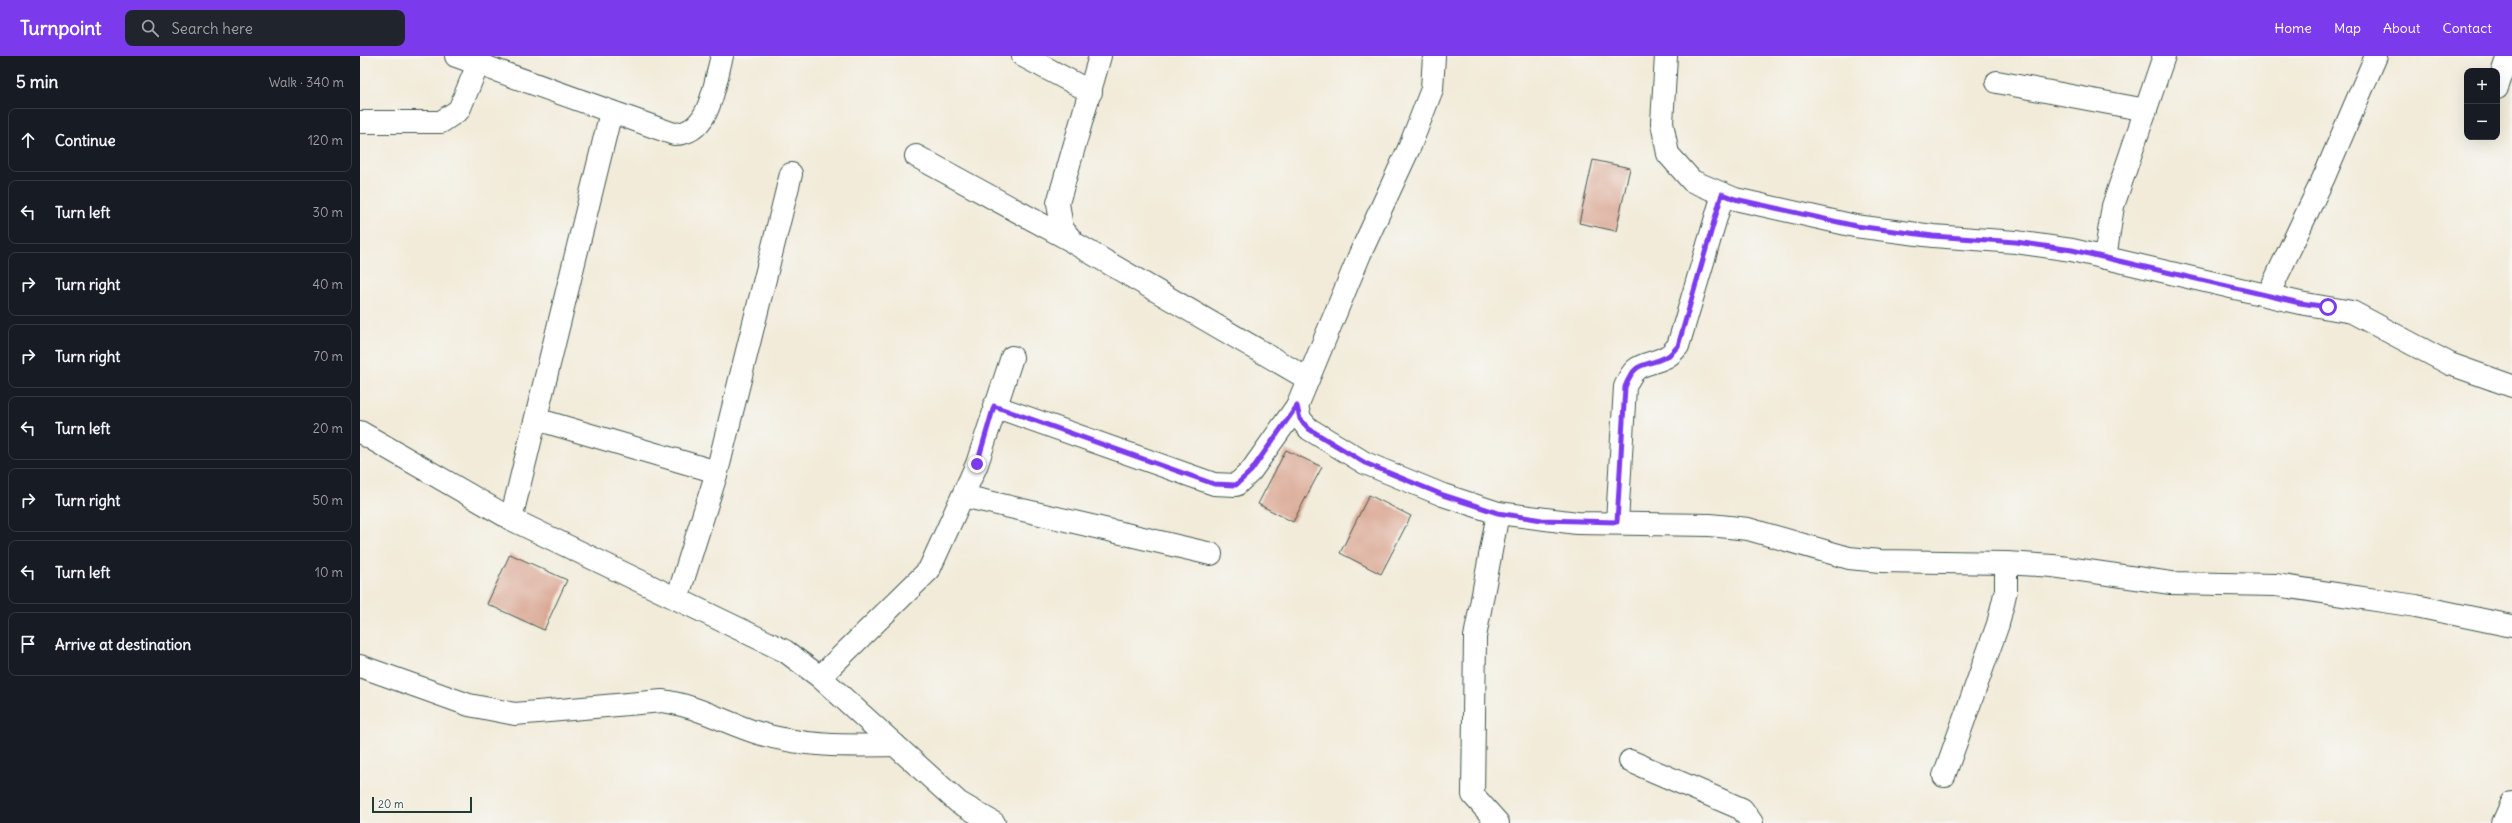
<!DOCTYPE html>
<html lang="en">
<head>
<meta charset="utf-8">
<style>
  :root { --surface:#171b24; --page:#20242c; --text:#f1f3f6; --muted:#9ea1a6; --line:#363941; --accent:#7c3aed }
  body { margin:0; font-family:Delius,sans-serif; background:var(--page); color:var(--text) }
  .controls { position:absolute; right:12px; top:12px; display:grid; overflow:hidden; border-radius:8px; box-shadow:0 4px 16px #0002 }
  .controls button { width:36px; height:36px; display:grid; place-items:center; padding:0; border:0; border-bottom:1px solid var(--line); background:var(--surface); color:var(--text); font:20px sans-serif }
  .scale { position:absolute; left:12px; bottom:10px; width:100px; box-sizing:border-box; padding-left:4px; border:2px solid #1f3d34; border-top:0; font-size:11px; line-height:14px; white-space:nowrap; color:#1f3d34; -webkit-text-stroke:3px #f6f6f2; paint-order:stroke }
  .stop { position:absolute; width:12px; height:12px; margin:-9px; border:3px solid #7c3aed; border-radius:50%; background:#fff }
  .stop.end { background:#7c3aed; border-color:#fff; box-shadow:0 1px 4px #0008 }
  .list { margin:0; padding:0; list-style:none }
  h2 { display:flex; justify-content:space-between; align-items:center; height:52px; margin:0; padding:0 16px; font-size:17px }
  h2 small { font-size:13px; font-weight:400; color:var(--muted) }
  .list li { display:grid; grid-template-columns:26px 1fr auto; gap:12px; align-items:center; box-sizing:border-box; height:64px; margin:0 8px 8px; padding:0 8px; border:1px solid var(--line); border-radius:8px }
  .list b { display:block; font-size:15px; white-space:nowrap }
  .list em { font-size:13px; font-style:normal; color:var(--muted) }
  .icon { flex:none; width:22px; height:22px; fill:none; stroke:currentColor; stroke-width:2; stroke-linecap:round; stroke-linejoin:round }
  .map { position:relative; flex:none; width:2152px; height:767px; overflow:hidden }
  header { display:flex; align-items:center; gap:24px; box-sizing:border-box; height:56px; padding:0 20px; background:var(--accent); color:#fff }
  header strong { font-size:19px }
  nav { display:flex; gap:22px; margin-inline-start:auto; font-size:14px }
  .search { width:280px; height:36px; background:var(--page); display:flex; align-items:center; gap:10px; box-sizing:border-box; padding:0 14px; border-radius:8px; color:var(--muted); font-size:15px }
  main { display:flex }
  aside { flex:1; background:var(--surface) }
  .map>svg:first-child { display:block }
  .building { fill:#d9a490 }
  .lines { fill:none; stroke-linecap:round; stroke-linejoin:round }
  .minor-casing { stroke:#3f574d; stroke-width:24 }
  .minor { stroke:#fff; stroke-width:22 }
  .route { stroke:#7c3aed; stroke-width:5 }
</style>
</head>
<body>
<header>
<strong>Turnpoint</strong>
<div class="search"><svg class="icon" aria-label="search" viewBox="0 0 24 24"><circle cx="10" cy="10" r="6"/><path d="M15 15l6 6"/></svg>Search here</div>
<nav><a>Home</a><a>Map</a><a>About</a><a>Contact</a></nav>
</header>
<main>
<aside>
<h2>5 min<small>Walk · 340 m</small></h2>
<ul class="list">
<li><svg class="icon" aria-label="ahead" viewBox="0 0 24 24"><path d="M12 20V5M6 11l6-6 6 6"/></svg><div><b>Continue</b></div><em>120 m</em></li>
<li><svg class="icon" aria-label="left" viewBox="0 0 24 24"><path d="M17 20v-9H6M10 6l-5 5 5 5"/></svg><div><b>Turn left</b></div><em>30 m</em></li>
<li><svg class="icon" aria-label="right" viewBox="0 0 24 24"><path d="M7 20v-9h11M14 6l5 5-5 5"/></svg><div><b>Turn right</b></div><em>40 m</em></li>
<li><svg class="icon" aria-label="right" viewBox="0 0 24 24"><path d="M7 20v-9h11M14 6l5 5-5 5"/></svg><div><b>Turn right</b></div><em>70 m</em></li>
<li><svg class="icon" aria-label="left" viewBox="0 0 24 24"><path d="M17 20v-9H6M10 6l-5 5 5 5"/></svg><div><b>Turn left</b></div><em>20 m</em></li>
<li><svg class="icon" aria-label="right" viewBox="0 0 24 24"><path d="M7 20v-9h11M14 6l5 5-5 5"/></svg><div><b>Turn right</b></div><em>50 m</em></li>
<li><svg class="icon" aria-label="left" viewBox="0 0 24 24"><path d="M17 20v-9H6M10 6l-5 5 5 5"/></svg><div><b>Turn left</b></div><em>10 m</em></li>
<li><svg class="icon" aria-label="arrive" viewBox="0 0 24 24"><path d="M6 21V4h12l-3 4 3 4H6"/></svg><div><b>Arrive at destination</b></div></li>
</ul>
</aside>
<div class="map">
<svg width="2152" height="767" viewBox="0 0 2152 767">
  <rect width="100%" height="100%" fill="#f6f6f2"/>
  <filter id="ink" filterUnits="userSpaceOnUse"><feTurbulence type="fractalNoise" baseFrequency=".025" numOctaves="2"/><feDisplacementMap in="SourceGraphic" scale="8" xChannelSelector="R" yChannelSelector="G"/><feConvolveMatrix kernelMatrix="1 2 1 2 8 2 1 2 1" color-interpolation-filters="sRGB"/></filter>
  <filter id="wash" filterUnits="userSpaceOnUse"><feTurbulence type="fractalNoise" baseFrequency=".012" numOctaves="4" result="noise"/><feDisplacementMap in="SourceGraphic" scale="16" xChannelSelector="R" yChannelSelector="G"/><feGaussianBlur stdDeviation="0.9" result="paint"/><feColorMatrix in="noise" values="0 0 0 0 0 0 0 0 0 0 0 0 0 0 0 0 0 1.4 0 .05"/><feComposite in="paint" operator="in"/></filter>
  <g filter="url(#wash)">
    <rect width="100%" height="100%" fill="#f2ebd9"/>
    <g id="blocks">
      <!-- building -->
      <g class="building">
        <path d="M 1233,104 L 1270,112 L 1256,175 L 1219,167 Z"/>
        <path d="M 926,394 L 962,411 L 933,466 L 898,448 Z"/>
        <path d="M 1009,439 L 1051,460 L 1021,518 L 980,497 Z"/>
        <path d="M 150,498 L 207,524 L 184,574 L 127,548 Z"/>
      </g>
    </g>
  </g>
  <g filter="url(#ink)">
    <use href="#blocks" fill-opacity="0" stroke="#3f574d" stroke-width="1"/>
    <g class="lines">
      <!-- minor casing -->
      <g class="minor-casing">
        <g id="minor">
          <path d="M 96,0 L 314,78 C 351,78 354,28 362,0"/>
          <path d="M 663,0 L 731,36"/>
          <path d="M 740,0 L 698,147 L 702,172 L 714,187 L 948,323"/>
          <path d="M 1074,0 L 1072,33 L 1050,90 L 1000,198 L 937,350 L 940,363 L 949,373 L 1005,407 L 1083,439 L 1138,457 L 1217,467 L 1350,469 L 1388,473 L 1489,502 L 1520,505 L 1646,507 L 1693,510 L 1811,527 L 1916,529 L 2056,550 L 2152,570"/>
          <path d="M 1306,0 L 1302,67 L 1308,98 L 1332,125 L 1375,143 L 1495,170 L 1573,180 L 1656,186 L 1712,194 L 1940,247 L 1992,256 L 2090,308 L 2152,330"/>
          <path d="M 1637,26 L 1786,54"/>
          <path d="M 2137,32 L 2148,0"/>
          <path d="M 0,66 L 81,66 L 99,54 L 118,8"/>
          <path d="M 556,100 L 712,185"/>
          <path d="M 1745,202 L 1753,150 L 1804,0"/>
          <path d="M 1908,239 L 1964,121 L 2016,0"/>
          <path d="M 634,350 L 854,428 L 876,429 L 891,415 L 937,350"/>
          <path d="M 176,363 L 357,416"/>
          <path d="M 0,376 L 151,463 L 425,595 L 460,621 L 598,746 L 634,767"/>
          <path d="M 603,440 L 851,498"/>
          <path d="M 1138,457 L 1115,581 L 1113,739 L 1138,767"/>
          <path d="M 151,463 L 251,56"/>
          <path d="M 1257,466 L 1265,331 C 1276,304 1284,312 1306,301 C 1311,299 1315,293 1318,290 L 1363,138"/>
          <path d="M 317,543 L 357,416 L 431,118"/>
          <path d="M 0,610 L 109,649 L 155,658 L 302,645 C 335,649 364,666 395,676 C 441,691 487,690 535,689"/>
          <path d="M 460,621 L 569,514 L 617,408 L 652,301"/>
          <path d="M 1270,705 L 1382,753 L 1392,767"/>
          <path d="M 1584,720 L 1638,568 L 1646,534 L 1646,507"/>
          <path d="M 2143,767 L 2152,747"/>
        </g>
      </g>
      <!-- minor -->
      <use href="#minor" class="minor"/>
    </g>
  </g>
  <g class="lines" filter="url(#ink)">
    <!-- route -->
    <path class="route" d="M 617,408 L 634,350 L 854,428 L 876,429 L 891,415 L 937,350 L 940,363 L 949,373 L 1005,407 L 1083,439 L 1138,457 L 1182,464 L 1257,466 L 1265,331 C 1276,303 1284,312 1306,301 C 1311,299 1315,293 1318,290 L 1362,138 L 1375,143 L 1496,170 L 1573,180 L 1656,186 L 1712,194 L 1940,247 L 1968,251"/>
  </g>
</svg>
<div class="controls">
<button>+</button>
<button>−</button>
</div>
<div class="scale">20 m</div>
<div class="stop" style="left:1968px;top:251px"></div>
<div class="stop end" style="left:617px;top:408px"></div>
</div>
</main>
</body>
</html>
